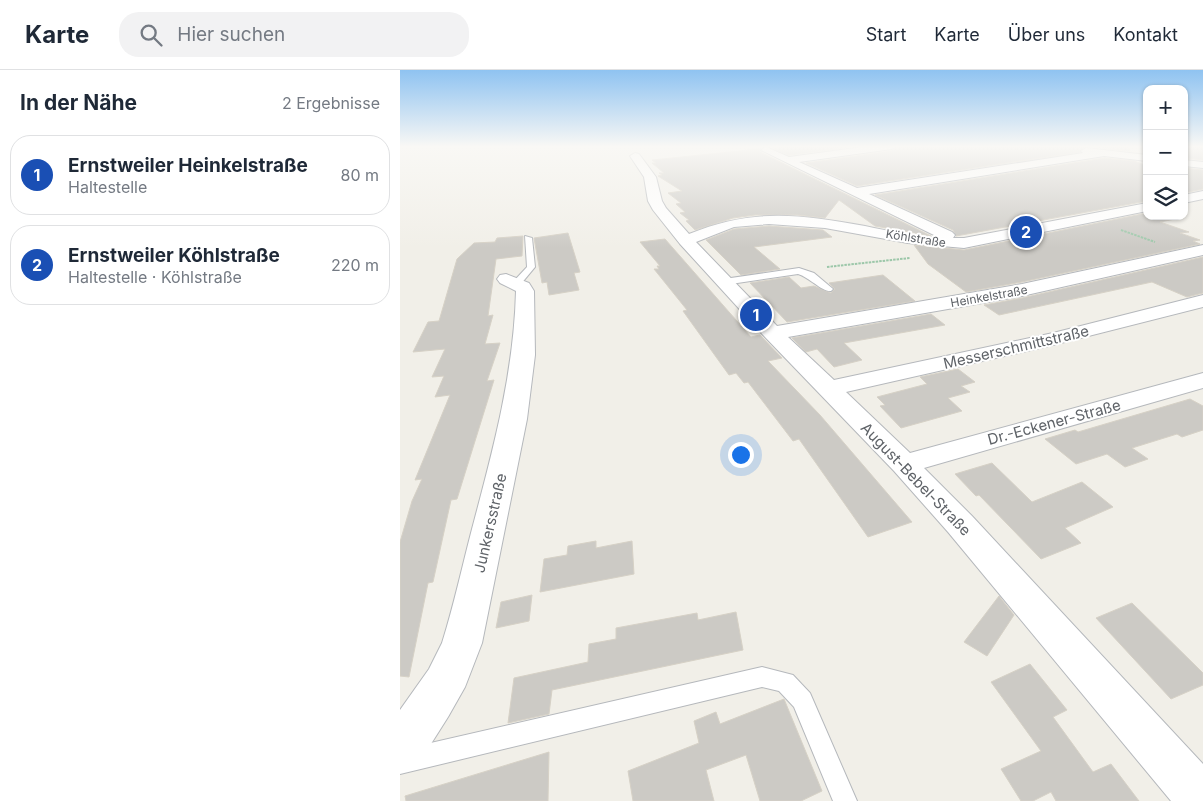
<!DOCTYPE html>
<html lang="de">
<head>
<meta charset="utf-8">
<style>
  :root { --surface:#fff; --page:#f2f2f3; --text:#1f2937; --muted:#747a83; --line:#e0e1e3; --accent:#1a73e8 }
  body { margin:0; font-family:Inter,sans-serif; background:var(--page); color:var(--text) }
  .controls { position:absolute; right:15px; top:15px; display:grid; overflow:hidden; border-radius:10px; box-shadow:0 1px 4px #0004 }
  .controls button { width:45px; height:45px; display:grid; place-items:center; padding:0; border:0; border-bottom:1px solid var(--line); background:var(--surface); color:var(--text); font:25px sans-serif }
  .you { position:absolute; left:340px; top:384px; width:18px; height:18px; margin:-12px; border:4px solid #fff; border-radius:50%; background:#1a73e8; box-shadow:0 0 0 8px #1a73e833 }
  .badge { display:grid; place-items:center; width:32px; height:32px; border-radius:50%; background:var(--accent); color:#fff; font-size:16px; font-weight:700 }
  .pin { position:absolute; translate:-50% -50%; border:2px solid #fff; box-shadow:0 1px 5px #0006 }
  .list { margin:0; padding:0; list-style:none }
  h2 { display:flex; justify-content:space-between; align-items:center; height:65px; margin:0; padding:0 20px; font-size:21px }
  h2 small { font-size:16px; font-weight:400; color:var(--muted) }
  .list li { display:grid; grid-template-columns:32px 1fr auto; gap:15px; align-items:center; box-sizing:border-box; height:80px; margin:0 10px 10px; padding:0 10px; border:1px solid var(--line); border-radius:20px }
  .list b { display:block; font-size:19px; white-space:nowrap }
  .list p { margin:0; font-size:16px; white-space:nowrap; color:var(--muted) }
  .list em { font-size:16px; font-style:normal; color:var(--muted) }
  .icon { flex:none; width:28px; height:28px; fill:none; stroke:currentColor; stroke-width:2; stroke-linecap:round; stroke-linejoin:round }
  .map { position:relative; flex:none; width:803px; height:731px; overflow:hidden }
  header { display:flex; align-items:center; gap:30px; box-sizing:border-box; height:70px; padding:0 25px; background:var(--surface); border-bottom:1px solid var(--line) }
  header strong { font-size:24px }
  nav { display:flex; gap:28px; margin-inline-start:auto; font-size:18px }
  .search { width:350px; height:45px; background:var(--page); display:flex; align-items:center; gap:12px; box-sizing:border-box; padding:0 18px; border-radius:20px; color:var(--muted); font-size:19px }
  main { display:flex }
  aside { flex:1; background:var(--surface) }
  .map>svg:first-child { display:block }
  .building { fill:#cccac5; stroke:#d6d1c6 }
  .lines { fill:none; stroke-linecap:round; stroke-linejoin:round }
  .service-casing { stroke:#b5b8bc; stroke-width:2 }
  .minor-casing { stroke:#b5b8bc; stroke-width:2 }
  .path { stroke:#9cc7a9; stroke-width:2; stroke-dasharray:2.5 1; stroke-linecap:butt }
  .service { fill:#fff; fill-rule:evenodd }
  .minor { fill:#fff; fill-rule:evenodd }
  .labels { text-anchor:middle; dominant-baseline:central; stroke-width:4; stroke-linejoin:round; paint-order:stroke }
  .far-street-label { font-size:12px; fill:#5f6368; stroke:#fff }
  .street-label { font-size:15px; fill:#5f6368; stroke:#fff }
</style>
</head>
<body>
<header>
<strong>Karte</strong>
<div class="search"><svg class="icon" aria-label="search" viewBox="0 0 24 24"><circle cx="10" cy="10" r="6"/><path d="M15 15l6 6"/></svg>Hier suchen</div>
<nav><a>Start</a><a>Karte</a><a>Über uns</a><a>Kontakt</a></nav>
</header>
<main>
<aside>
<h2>In der Nähe<small>2 Ergebnisse</small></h2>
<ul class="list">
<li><span class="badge" style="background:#1a4fb4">1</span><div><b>Ernstweiler Heinkelstraße</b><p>Haltestelle</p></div><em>80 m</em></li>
<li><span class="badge" style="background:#1a4fb4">2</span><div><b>Ernstweiler Köhlstraße</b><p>Haltestelle · Köhlstraße</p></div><em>220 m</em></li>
</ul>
</aside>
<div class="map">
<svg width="803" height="731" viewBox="0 0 803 731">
  <rect width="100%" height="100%" fill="#f1efe8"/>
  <!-- building -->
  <g class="building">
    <path d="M 384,76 L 456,76 L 389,85 L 372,78 Z"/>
    <path d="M 499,76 L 725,76 L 729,77 L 730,81 L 686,76 L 679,82 L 457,116 L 406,93 L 492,81 Z"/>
    <path d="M 784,76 L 803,76 L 803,90 L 784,88 Z"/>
    <path d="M 359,79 L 360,82 L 531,166 L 475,156 L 439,130 L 425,148 L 397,145 L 355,145 L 333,148 L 295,160 L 286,151 L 289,150 L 280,143 L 285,142 L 276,134 L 281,133 L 268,123 L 282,121 L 258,106 L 262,105 L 259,103 L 264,103 L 252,93 L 256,93 L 252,90 Z"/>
    <path d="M 704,88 L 734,91 L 747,96 L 747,131 L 556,166 L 553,160 L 475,125 Z"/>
    <path d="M 784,98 L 803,100 L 803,119 L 784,123 Z"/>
    <path d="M 747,143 L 747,146 L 766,146 L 775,149 L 760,152 L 789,162 L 780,163 L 800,170 L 793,171 L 800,174 L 622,212 L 566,222 L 528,194 L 514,175 L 564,180 Z"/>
    <path d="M 369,156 L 423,160 L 432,167 L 354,177 L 380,199 L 341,205 L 306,170 L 334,159 Z"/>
    <path d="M 168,163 L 180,202 L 174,203 L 179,220 L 149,225 L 147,212 L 142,213 L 134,168 Z"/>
    <path d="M 123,166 L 122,186 L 96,189 L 88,246 L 93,245 L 85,274 L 100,273 L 87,311 L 94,310 L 57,429 L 51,430 L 33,512 L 28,513 L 9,607 L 0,606 L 0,472 L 12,431 L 22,409 L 15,410 L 50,325 L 35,327 L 44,306 L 32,307 L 45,279 L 13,282 L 28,252 L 39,251 L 57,189 L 74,173 L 95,172 L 97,168 Z"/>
    <path d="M 265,169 L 351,267 L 360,265 L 382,288 L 368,291 L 420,345 L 512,452 L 468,467 L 399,369 L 393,371 L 348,312 L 344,313 L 336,303 L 329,305 L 283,241 L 287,240 L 254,199 L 259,199 L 257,196 L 260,196 L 240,172 Z"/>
    <path d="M 803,187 L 803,223 L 787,227 L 752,212 L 599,245 L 584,235 L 622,228 Z"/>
    <path d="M 483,205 L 515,231 L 387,252 L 350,213 L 389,207 L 401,218 L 414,216 L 431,223 L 435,219 L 429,213 Z"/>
    <path d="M 531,244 L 545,255 L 444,273 L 462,290 L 434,297 L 417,279 L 406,282 L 392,268 Z"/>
    <path d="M 558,299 L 575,312 L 561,316 L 570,322 L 548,328 L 562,341 L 501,358 L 480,336 L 485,335 L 477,327 L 527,314 L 520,307 Z"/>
    <path d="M 790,329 L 803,336 L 803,360 L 782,367 L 777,364 L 732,378 L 748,389 L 725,397 L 707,384 L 676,394 L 645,369 L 675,360 L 678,362 Z"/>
    <path d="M 592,393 L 632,432 L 682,412 L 713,437 L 665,458 L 681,473 L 641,489 L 579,425 L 576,426 L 555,404 Z"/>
    <path d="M 196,471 L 196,478 L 232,471 L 234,504 L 140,522 L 144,489 L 167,485 L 168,476 Z"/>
    <path d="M 132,525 L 129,551 L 96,558 L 101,532 Z"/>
    <path d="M 599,526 L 614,545 L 587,586 L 564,572 Z"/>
    <path d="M 732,533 L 803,603 L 803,615 L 771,629 L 696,548 Z"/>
    <path d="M 336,542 L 343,580 L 152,620 L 149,644 L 108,653 L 114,608 L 188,592 L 189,574 L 216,569 L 216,558 L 297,543 L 298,550 Z"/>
    <path d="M 630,594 L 667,640 L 653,647 L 693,702 L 711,694 L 739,731 L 656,731 L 651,722 L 633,731 L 621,731 L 601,699 L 641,681 L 591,612 Z"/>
    <path d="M 384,629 L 422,721 L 401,731 L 360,731 L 346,685 L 306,700 L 314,731 L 233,731 L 228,701 L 299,673 L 294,651 L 316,642 L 320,654 Z"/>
    <path d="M 149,682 L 148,731 L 6,731 L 5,726 Z"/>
  </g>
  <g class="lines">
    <!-- service casing -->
    <g class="service-casing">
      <g id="service">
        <path d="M 125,166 L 132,168 L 135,197 L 120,215 L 117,216 L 112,213 L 127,197 Z"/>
        <path d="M 399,198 L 414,203 L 433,219 L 431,221 C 422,222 409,207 398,204 L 324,215 L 319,212 L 324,209 Z"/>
        <path d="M 362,597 L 393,605 L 410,623 L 457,731 L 433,731 L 394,637 L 379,621 L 362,617 L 0,704 L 0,680 Z"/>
      </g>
    </g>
    <!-- minor casing -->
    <g class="minor-casing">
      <g id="minor">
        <path d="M 470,76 L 497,76 L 492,79 L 399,92 L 457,118 L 683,83 L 681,81 L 686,78 L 747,85 L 747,91 L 704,86 L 469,124 L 552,162 L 555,165 L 553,168 L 564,168 L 747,133 L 747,141 L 564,178 L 508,173 L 425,158 L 369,154 L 334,157 L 296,172 L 377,256 L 622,214 L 803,175 L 803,185 L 622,226 L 388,267 L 434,310 L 653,263 L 803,225 L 803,237 L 653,275 L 446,322 L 510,383 L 803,303 L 803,318 L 524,398 L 572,446 L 803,694 L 803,731 L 771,731 L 548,462 L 494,401 L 365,267 L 280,174 L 253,140 L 248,131 L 244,107 L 230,86 L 235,83 L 239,84 L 256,107 L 262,131 L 266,138 L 289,164 C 352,138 399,144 465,156 C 489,161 515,167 540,168 L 361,80 L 366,77 L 389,87 Z"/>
        <path d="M 784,90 L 803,92 L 803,98 L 784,96 Z"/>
        <path d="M 803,121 L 803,129 L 784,133 L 784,125 Z"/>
        <path d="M 106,204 L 129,213 L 134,221 L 135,285 L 127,349 L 82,573 L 65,617 L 48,647 L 17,696 L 0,702 L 0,640 L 29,599 L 42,573 C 54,535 62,497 72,459 C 93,380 114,303 116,221 L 100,213 L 97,209 L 100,205 Z"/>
      </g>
    </g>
    <!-- path -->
    <g class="path">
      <path d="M 721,160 L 755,172"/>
      <path d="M 427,197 L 510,188"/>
    </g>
    <!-- service -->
    <use href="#service" class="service"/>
    <!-- minor -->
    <use href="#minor" class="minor"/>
  </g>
  <!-- sky -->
  <linearGradient id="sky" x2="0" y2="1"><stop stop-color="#8fc3f1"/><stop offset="0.43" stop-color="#f9f8f5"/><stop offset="1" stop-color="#f9f8f5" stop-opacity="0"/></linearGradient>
  <rect width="803" height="178" fill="url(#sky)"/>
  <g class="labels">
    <!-- far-street labels -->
    <g class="far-street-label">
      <text transform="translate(516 168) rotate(9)">Köhlstraße</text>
      <text transform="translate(589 226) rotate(-10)">Heinkelstraße</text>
    </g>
    <!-- street labels -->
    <g class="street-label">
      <text transform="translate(616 277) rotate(-13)">Messerschmittstraße</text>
      <text transform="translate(654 352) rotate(-15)">Dr.-Eckener-Straße</text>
      <text transform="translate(516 409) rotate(46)">August-Bebel-Straße</text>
      <text transform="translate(90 453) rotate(-77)">Junkersstraße</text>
    </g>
  </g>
</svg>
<div class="controls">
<button>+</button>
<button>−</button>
<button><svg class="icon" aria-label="layers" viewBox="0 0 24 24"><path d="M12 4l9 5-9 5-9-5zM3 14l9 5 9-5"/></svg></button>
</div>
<div class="you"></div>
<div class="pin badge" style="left:356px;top:245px;background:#1a4fb4">1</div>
<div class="pin badge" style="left:626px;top:162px;background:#1a4fb4">2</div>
</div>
</main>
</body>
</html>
